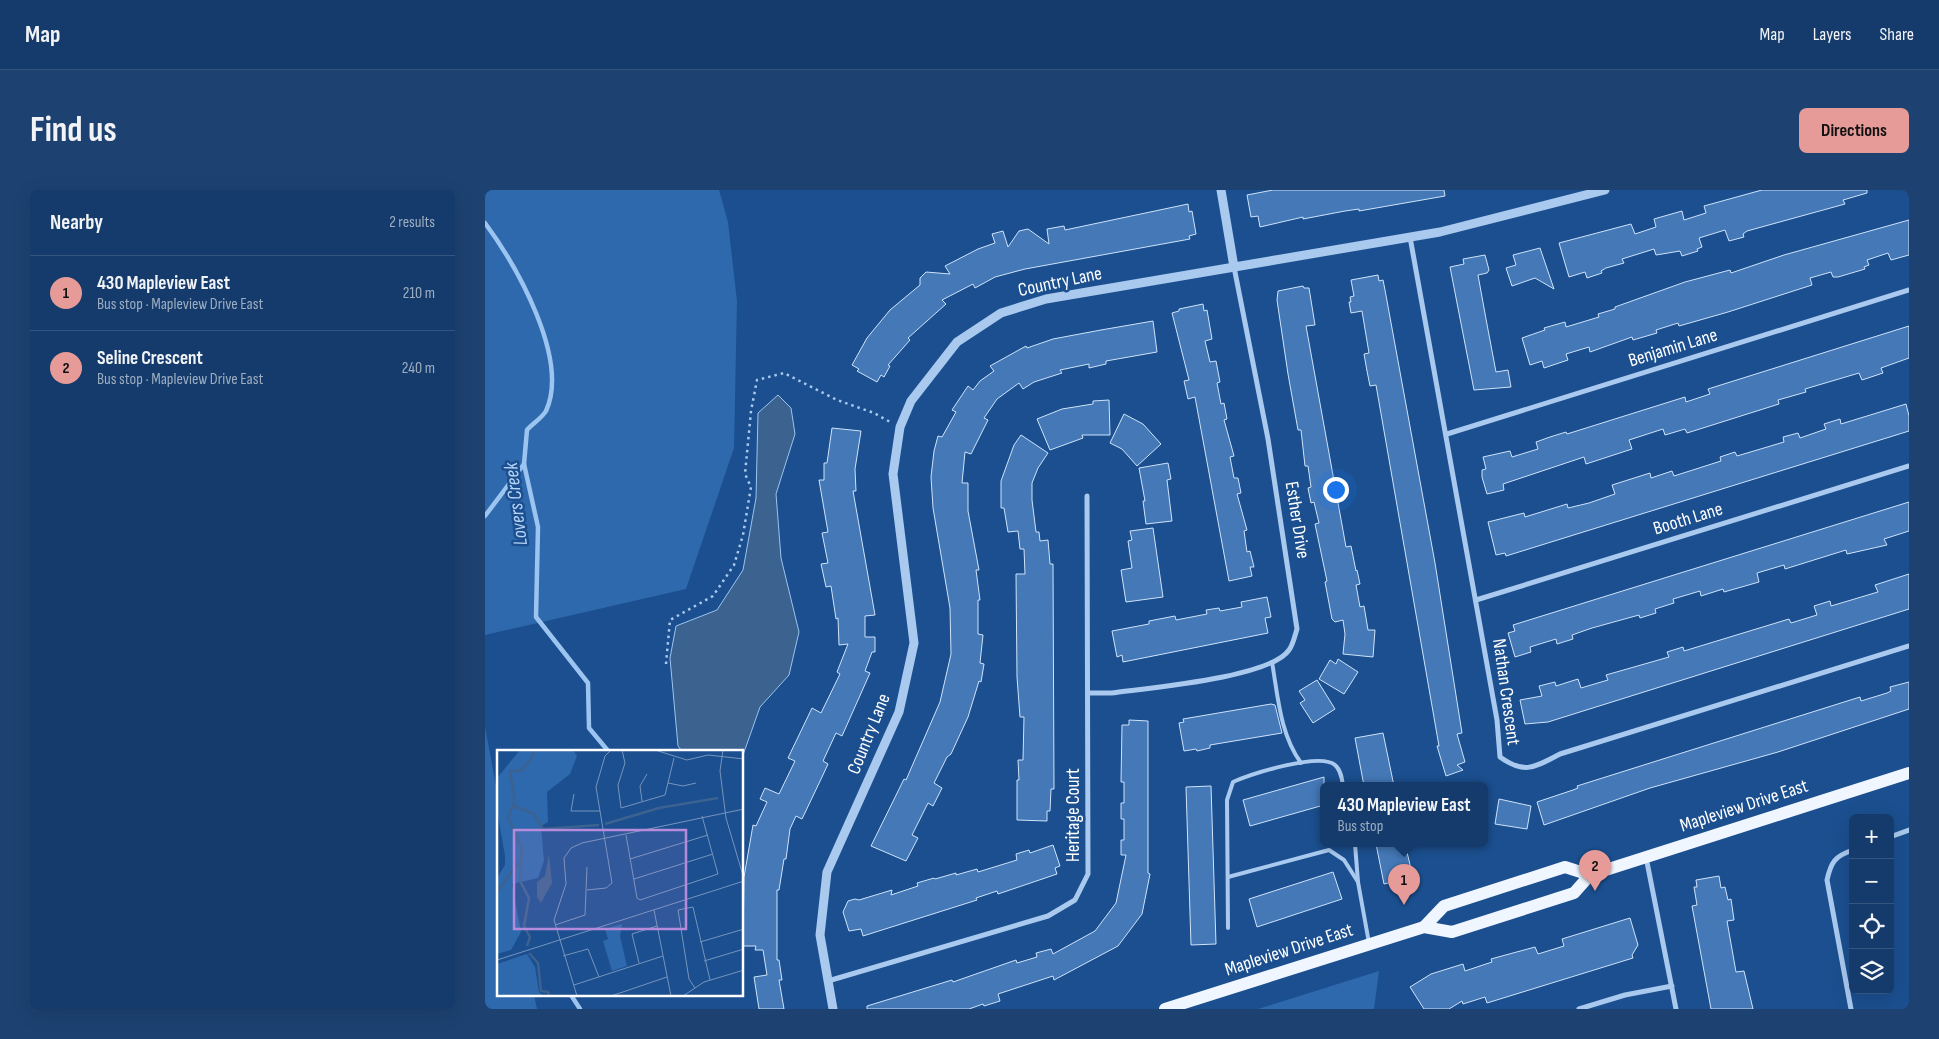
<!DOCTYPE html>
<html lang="en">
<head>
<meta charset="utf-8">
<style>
  :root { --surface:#143b6b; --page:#1d4271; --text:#f1f3f6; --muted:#9dadc1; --line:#33557e; --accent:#e69b98 }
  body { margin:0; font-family:"Sofia Sans Condensed",sans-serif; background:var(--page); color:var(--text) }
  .controls { position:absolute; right:15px; bottom:15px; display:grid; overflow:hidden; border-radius:8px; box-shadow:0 5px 20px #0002 }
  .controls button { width:45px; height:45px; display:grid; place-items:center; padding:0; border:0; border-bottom:1px solid var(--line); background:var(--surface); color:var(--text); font:25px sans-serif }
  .you { position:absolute; left:850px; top:299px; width:18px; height:18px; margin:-12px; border:4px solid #fff; border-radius:50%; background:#1a73e8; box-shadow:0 0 0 8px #1a73e833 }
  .badge { display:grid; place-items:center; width:32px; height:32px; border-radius:50%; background:var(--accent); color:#111; font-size:16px; font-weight:700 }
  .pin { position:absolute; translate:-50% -41px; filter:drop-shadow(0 1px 2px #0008) }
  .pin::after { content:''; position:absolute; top:26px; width:18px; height:15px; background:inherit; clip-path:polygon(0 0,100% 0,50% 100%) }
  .popup { position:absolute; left:835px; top:592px; width:168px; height:65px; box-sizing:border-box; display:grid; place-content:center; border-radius:8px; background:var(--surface); filter:drop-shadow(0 1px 4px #0005); font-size:16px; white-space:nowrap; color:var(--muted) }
  .popup b { font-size:19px; color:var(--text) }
  .popup::after { content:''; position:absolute; left:50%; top:100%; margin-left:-10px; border:10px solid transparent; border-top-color:var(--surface) }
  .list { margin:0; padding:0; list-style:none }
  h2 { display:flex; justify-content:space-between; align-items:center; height:65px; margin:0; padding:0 20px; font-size:21px }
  h2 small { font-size:16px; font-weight:400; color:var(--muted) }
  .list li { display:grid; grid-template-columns:32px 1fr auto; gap:15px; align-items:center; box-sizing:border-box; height:75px; padding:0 20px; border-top:1px solid var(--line) }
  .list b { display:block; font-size:19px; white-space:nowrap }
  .list p { margin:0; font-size:16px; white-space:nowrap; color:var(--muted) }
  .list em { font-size:16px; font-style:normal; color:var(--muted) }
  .icon { flex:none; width:28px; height:28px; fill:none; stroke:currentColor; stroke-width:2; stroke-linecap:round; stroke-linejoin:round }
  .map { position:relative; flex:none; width:1424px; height:819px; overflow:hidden; border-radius:8px }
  header { display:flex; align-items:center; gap:30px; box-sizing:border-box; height:70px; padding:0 25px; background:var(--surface); border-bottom:1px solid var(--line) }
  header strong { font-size:24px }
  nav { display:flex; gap:28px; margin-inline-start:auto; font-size:18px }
  .intro { display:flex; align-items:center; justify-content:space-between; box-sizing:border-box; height:120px; padding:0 30px }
  h1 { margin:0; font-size:35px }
  .button { padding:12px 22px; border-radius:8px; background:var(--accent); color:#111; font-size:18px; font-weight:700 }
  main { display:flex; gap:30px; padding:0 30px }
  aside { flex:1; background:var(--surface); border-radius:8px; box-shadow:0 5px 20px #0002 }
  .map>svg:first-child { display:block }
  .green { fill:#2e69ad }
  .water { fill:#3c6290; stroke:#9cc4f0 }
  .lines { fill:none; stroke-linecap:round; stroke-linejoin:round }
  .stream { stroke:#9cc4f0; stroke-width:4.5 }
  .building { fill:#4478b7; stroke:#cfe3fa }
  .path { stroke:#a9c9ee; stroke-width:2.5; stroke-dasharray:2.5 4; stroke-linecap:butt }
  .service { stroke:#a9c9ee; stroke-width:4 }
  .minor { stroke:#a9c9ee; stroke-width:5 }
  .tertiary { stroke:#a9c9ee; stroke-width:9 }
  .primary { stroke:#f0f6ff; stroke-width:12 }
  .labels { text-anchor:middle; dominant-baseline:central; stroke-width:5; stroke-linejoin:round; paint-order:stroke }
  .street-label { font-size:19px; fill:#fff; stroke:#1b4f8f }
  .water-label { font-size:20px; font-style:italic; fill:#b5d3f5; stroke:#1b4f8f }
  .inset-river { fill:none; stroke:#3c6290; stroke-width:2.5 }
  .inset-road { fill:none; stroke:#7695bc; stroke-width:1 }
  .view { fill:#b68bdc; fill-opacity:0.15; stroke:#b68bdc; stroke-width:2.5 }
  .inset-edge { fill:none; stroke:#fff; stroke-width:2.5 }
</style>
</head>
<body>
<header>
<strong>Map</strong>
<nav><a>Map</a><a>Layers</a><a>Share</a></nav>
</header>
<div class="intro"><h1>Find us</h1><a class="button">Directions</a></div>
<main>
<aside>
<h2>Nearby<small>2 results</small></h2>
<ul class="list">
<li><span class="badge">1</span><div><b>430 Mapleview East</b><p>Bus stop · Mapleview Drive East</p></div><em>210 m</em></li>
<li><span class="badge">2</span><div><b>Seline Crescent</b><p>Bus stop · Mapleview Drive East</p></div><em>240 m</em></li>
</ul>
</aside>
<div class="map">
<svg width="1424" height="819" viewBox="0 0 1424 819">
  <rect width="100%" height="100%" fill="#1b4f8f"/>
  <!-- green -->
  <g class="green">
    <path d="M 0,0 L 234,0 L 243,32 L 252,111 L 249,258 L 201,399 L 0,445 Z"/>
    <path d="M 0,537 L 14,612 L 14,805 L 49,805 L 52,819 L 0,819 Z"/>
    <path d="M 894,781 L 889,819 L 773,819 Z"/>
  </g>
  <!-- water -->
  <path class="water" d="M 293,205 L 306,218 L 310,244 L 291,304 L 296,368 L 314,442 L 304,485 L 275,517 L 258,565 L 258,562 L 197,561 L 193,556 L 185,468 L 191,436 L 232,420 L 258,380 L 271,308 L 273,223 Z"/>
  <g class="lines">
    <!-- stream -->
    <g class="stream">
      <path d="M 0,33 C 31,75 85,169 61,221 C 57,228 47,234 42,240 L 39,274 L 53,337 L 51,427 L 103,493 L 104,538 L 124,562"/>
      <path d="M 0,326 L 39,274"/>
      <path d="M 86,805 L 95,819"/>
    </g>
  </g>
  <!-- building -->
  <g class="building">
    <path d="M 788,0 L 959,0 L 960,6 L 874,21 L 874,19 L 860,21 L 818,29 L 818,27 L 775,37 L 773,26 L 766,27 L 762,5 Z"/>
    <path d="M 1277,0 L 1382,0 L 1382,3 L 1358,10 L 1360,14 L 1262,41 L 1258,44 L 1259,47 L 1244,51 L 1240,40 L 1214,48 L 1217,57 L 1212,59 L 1213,61 L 1197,66 L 1195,61 L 1171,65 L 1169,59 L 1137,69 L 1139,73 L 1121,78 L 1116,81 L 1117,83 L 1102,88 L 1100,82 L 1084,87 L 1074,53 L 1146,34 L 1150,44 L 1171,37 L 1169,29 L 1197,21 L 1199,30 L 1221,23 L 1219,16 Z"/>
    <path d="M 703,14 L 704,22 L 707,21 L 711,44 L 704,46 L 705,49 L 540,79 L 510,87 L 490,98 L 488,94 L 457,110 L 461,114 L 423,148 L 425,150 L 403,175 L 405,176 L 399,187 L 396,185 L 392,192 L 372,181 L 374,179 L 367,175 L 382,148 L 405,120 L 435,95 L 435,88 L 441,82 L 465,84 L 460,76 L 493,59 L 510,53 L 507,44 L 518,41 L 523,57 L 534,41 L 543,39 L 564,54 L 562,39 L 579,36 L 580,40 Z"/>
    <path d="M 1424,30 L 1424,65 L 1406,70 L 1403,63 L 1382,70 L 1384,75 L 1379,77 L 1380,79 L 1353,87 L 1348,87 L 1346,82 L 1325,88 L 1327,95 L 1243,122 L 1194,136 L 1193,133 L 1171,140 L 1172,143 L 1148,150 L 1147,147 L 1105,162 L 1104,157 L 1081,164 L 1083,170 L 1059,178 L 1057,171 L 1045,175 L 1037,148 L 1060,140 L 1059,138 L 1080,132 L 1081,137 L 1114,127 L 1113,124 L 1130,119 L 1130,117 L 1200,92 L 1245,80 L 1246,83 L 1299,65 Z"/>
    <path d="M 1055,58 L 1069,99 L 1050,88 L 1027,96 L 1021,78 L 1031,75 L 1028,65 Z"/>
    <path d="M 1000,65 L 1004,80 L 1002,83 L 993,85 L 1001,129 L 1011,182 L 1023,180 L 1026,197 L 989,200 L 965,77 L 979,74 L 978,69 Z"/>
    <path d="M 893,85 L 894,91 L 898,90 L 900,100 L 950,373 L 977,543 L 972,544 L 980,572 L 972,575 L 978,580 L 961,586 L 952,556 L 954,556 L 891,195 L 885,196 L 882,181 L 879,164 L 884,163 L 877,121 L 866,123 L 864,112 L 866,112 L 865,107 L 869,106 L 866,90 Z"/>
    <path d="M 818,96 L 819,98 L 824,98 L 830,135 L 821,136 L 861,357 L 866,356 L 871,381 L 872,380 L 875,394 L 871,395 L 875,417 L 879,416 L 883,440 L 890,440 L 888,467 L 858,464 L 860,444 L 858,430 L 850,432 L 847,429 L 840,392 L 842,391 L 830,334 L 834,333 L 829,312 L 826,313 L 823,298 L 826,297 L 823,276 L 820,276 L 816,240 L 813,240 L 803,184 L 792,110 L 793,101 Z"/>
    <path d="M 718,114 L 719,121 L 722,120 L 727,149 L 720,151 L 725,172 L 731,171 L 735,192 L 732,193 L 736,214 L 739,213 L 742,229 L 739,230 L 749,266 L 745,267 L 749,288 L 753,288 L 756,303 L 752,304 L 762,340 L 759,341 L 762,362 L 765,361 L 769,377 L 765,377 L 767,386 L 744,391 L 710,207 L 703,209 L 699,191 L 704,190 L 687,123 L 694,121 L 694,119 Z"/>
    <path d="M 668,131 L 672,162 L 621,171 L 621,174 L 604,178 L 604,174 L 575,180 L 577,183 L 549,192 L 538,199 L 534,193 L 512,209 L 499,228 L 503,230 L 486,264 L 480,262 L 477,293 L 483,293 L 483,321 L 494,380 L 491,380 L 495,410 L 493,410 L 493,444 L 498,445 L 495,473 L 499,474 L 496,492 L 494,491 L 483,527 L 466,564 L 462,567 L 449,593 L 457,598 L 448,616 L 443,613 L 427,645 L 433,648 L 421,671 L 386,656 L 419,589 L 421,590 L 455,512 L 466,464 L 465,418 L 448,318 L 446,287 L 449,261 L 453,246 L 457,247 L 471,222 L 467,220 L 483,196 L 488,200 L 495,191 L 509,181 L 505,176 L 541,156 L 542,158 L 568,149 L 616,140 Z"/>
    <path d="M 1424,136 L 1424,168 L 1396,178 L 1398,183 L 1377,190 L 1374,183 L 1320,199 L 1321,202 L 1293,210 L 1294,214 L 1202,243 L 1200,239 L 1180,245 L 1178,239 L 1144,250 L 1147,259 L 1101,274 L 1099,267 L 1018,294 L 1019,300 L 1002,304 L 997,287 L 997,280 L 1001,279 L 998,267 L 1025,261 L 1027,267 L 1053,259 L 1051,252 L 1065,247 L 1081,242 L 1082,244 L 1200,207 L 1201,212 L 1225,204 L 1223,199 Z"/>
    <path d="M 624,210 L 625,245 L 597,245 L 598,248 L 565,260 L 552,229 L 577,219 L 608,214 L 608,211 Z"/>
    <path d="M 1421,214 L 1424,226 L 1424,241 L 1021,366 L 1020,363 L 1011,365 L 1003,332 L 1039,323 L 1040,327 L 1082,314 L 1083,318 L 1104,313 L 1130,304 L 1127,295 L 1165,283 L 1166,288 L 1187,281 L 1189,286 L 1236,271 L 1235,267 L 1250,262 L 1252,266 L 1299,252 L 1298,247 L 1313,243 L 1315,248 L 1341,239 L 1339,234 L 1355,229 L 1356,234 Z"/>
    <path d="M 639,224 L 658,234 L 676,254 L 652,276 L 637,259 L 625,253 Z"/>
    <path d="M 347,238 L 376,241 L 370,279 L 371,301 L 368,301 L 390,425 L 380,426 L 380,447 L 390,447 L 390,462 L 387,462 L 380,481 L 385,483 L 357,546 L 351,543 L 338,571 L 343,574 L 337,587 L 317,629 L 311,626 L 305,639 L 301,669 L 299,669 L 294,700 L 292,700 L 292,770 L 294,770 L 297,790 L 294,790 L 299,819 L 274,819 L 269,787 L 282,785 L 278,760 L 270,760 L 271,756 L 258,756 L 259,687 L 268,635 L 271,636 L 282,612 L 275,609 L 280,598 L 294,604 L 310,571 L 303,568 L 327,518 L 336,523 L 355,484 L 352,482 L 363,454 L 354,455 L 353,428 L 351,429 L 346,396 L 341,397 L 336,374 L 343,373 L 337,343 L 343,342 L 334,290 L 339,290 L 339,273 L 342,273 Z"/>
    <path d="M 536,245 L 563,263 L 553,278 L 547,293 L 547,310 L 551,342 L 554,342 L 555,351 L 563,350 L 565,374 L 568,374 L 569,599 L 566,599 L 565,621 L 562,621 L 562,631 L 532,630 L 532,590 L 534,590 L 533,570 L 538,570 L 539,527 L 535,527 L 532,487 L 531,384 L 540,384 L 539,359 L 535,359 L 533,341 L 523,342 L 519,318 L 516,318 L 516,291 L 529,255 Z"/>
    <path d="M 683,273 L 686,289 L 682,290 L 687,331 L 661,334 L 658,311 L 660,311 L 654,278 Z"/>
    <path d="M 1424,312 L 1424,341 L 1399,349 L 1402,355 L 1362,364 L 1361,360 L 1300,379 L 1299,375 L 1272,383 L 1274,392 L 1239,402 L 1238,399 L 1216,406 L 1215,401 L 1188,409 L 1189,413 L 1170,419 L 1171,423 L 1155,428 L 1154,425 L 1107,438 L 1087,445 L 1088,449 L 1072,454 L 1071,449 L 1045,457 L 1046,462 L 1030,467 L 1023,443 L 1030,441 L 1028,435 Z"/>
    <path d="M 668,338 L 678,407 L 641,412 L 636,380 L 647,378 L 643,351 L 647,350 L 645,341 Z"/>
    <path d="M 1424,384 L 1424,419 L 1063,532 L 1040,534 L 1035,510 L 1057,506 L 1054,496 L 1070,492 L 1071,496 L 1093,489 L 1096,498 L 1123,490 L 1121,485 L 1184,467 L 1182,462 L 1198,457 L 1199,461 L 1304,429 L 1306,433 L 1332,425 L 1329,416 L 1345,411 L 1346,416 L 1393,402 L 1390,395 Z"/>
    <path d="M 782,407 L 786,427 L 780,428 L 783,443 L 638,472 L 637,465 L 632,467 L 627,441 L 664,434 L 664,431 L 690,426 L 691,430 L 722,424 L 721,420 L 734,418 L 735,421 L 757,417 L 756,412 Z"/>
    <path d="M 853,469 L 873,482 L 859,504 L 834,489 L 845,470 L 851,474 Z"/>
    <path d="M 832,490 L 850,519 L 828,533 L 815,513 L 820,510 L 814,501 Z"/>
    <path d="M 1424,492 L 1424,519 L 1293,562 L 1165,598 L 1059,635 L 1052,612 L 1088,600 L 1093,598 L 1092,596 L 1375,507 L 1376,511 L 1402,503 L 1406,501 L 1405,497 Z"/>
    <path d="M 786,514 L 790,515 L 797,543 L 725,555 L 725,558 L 712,561 L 711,559 L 699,561 L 694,533 L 699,532 L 698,529 Z"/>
    <path d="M 644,530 L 663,531 L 663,683 L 665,684 L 657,724 L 633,756 L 569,790 L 568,786 L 513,804 L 515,811 L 499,816 L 498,814 L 484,819 L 382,819 L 382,816 L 467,790 L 468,792 L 531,770 L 532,773 L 552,767 L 551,763 L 566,759 L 568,764 L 610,741 L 631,713 L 641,665 L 636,665 L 636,650 L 639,650 L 639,629 L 636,629 L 636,613 L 639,613 L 639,592 L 636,592 L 637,535 L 644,535 Z"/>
    <path d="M 898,543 L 909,596 L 879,596 L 870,548 Z"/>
    <path d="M 839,587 L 839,615 L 765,636 L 758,610 Z"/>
    <path d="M 726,596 L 731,754 L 706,755 L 701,597 Z"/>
    <path d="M 1014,609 L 1046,616 L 1042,639 L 1010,634 Z"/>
    <path d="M 891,654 L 920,654 L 928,687 L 899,694 Z"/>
    <path d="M 568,655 L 575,676 L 570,678 L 572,684 L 513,704 L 512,701 L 491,708 L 492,710 L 378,746 L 376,739 L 364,741 L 358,722 L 363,711 L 370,709 L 374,710 L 407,700 L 406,705 L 433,696 L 432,693 L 449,688 L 450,689 L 471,683 L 471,685 L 492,679 L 493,682 L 532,670 L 531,664 L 544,660 L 545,663 Z"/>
    <path d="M 848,682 L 857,709 L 772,737 L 764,709 Z"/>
    <path d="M 1234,686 L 1236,698 L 1240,697 L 1243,710 L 1246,709 L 1249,730 L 1242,731 L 1251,782 L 1259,781 L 1268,819 L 1226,819 L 1207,716 L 1212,715 L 1209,697 L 1212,697 L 1211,690 Z"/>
    <path d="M 1145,728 L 1153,755 L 1147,765 L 1148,768 L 1002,813 L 1000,807 L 978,814 L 977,811 L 964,819 L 939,819 L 925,797 L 946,784 L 978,774 L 980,781 L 1007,772 L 1006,769 L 1050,757 L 1053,764 L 1079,756 L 1077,749 Z"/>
  </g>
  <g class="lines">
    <!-- path -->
    <path class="path" d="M 181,474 L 185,430 L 228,406 L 249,375 L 258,345 L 266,297 L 260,284 L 266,221 L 272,190 L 299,183 L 352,210 L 389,223 L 407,233"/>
    <!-- service -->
    <g class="service">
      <path d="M 787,472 C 793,507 795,544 816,573"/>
      <path d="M 870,654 L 873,692 L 884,753"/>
      <path d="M 743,687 L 844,660 L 859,670 L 873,692"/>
      <path d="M 743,738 L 742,610 L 748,592 C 765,584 835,562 850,575 C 856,580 857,589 858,596"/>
    </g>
    <!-- minor -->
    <g class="minor">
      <path d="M 925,47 L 1012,530 L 1015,567 C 1040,585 1050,577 1075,564 L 1424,456"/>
      <path d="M 962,244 L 1424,100"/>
      <path d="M 991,410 L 1424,276"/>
      <path d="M 603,503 L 626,503 C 662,498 785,488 804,460 C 808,455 810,445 812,439 L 783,249 L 749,77"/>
      <path d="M 1405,647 L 1424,640"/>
      <path d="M 1161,667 L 1191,819"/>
      <path d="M 343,791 L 563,726 L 590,710 L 603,684 L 602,306"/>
      <path d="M 1094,819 L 1140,805 L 1187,796"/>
      <path d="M 1366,819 L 1342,690 C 1346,672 1350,666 1368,660"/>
    </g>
    <!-- tertiary -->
    <g class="tertiary">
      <path d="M 736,0 L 749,77"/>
      <path d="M 348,819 L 335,745 L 342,682 L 414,522 L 429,453 L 408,284 L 415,237 L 426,211 L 472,152 L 516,123 L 561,109 L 955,42 L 1120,0"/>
    </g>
    <!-- primary -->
    <g class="primary">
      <path d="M 939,737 L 959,716 L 1080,677 L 1105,685"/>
      <path d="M 680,819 L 939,737 L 967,742 L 1089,703 L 1105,685 L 1424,583"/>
    </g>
  </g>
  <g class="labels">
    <!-- street labels -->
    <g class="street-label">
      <text transform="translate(575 92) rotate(-12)">Country Lane</text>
      <text transform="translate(1188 158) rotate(-17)">Benjamin Lane</text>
      <text transform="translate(1203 329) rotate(-17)">Booth Lane</text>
      <text transform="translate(812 330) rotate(81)">Esther Drive</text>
      <text transform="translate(1021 502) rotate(82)">Nathan Crescent</text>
      <text transform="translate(384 544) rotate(-68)">Country Lane</text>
      <text transform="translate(1259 616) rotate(-18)">Mapleview Drive East</text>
      <text transform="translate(588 625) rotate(-90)">Heritage Court</text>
      <text transform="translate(804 760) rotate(-18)">Mapleview Drive East</text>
    </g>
    <!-- water labels -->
    <g class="water-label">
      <text transform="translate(31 314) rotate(-97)">Lovers Creek</text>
    </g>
  </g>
  <!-- overview -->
  <g transform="translate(12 560)">
    <rect width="246" height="246" fill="#1b4f8f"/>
    <path d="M 23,0 L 76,0 L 80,6 L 73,24 L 50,42 L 51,72 L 44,76 L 47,111 L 41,128 L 15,134 L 24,182 L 14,200 L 0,204 L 0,128 L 8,115 L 8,106 L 0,60 L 0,28 ZM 125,174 L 123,186 L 130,216 L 115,221 L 106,191 L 111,189 L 108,179 ZM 30,204 L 38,217 L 42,242 L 47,246 L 0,246 L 0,214 Z" fill="#2e69ad"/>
    <path d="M 52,104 L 55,133 L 44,153 L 40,147 L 40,132 L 48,126 Z" fill="#3c6290"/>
    <path class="inset-river" d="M 17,56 L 37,64 L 46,79 L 102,75M 108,74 L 162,58 L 221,48M 0,142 L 21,113M 30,196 L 33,187 L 27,176 L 32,148 L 23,131 L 25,98 L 11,67 L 18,51 L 13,21 L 24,21 L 35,8 L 37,0M 32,203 L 41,213 L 44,241 L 51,242 L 52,246"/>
    <path class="inset-road" d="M 125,0 L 128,13 L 121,35 L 124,58 L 168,45 L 177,8M 158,0 L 190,10 L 211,5 L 247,9M 226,0 L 223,21 L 229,68 L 247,129M 171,33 L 186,36 L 199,33M 77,44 L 74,61 L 103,61M 145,51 L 143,36 L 150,24M 129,85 L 140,148 L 143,150 L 221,124 L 205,66M 133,109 L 211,85M 137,129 L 216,104M 90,140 L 109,138 L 115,133 L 99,37 L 108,6 L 114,0M 157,160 L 174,246M 58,175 L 88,165 L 90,117M 203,192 L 247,179M 66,206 L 91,199 L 102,227M 0,210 L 247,131M 207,211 L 247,199M 142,213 L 135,184 L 160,176M 77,235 L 166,206M 198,238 L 192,229 L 181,160 L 196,157 L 213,230M 80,246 L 57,170 L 69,134 L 67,108 L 74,98 L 85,93 L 247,59M 114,246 L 170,227M 186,246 L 207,232 L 247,220"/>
    <path class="view" d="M 17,80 L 189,80 L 189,179 L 17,179 Z"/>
    <rect width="246" height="246" class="inset-edge"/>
  </g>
</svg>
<div class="controls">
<button>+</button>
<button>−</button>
<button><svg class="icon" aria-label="locate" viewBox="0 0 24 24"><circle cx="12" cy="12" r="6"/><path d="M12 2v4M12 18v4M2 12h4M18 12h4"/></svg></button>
<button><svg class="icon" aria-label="layers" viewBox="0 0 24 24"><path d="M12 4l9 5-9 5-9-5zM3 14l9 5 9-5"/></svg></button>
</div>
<div class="you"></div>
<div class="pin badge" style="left:919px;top:715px">1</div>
<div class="popup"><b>430 Mapleview East</b>Bus stop</div>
<div class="pin badge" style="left:1110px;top:701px">2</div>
</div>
</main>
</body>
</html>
